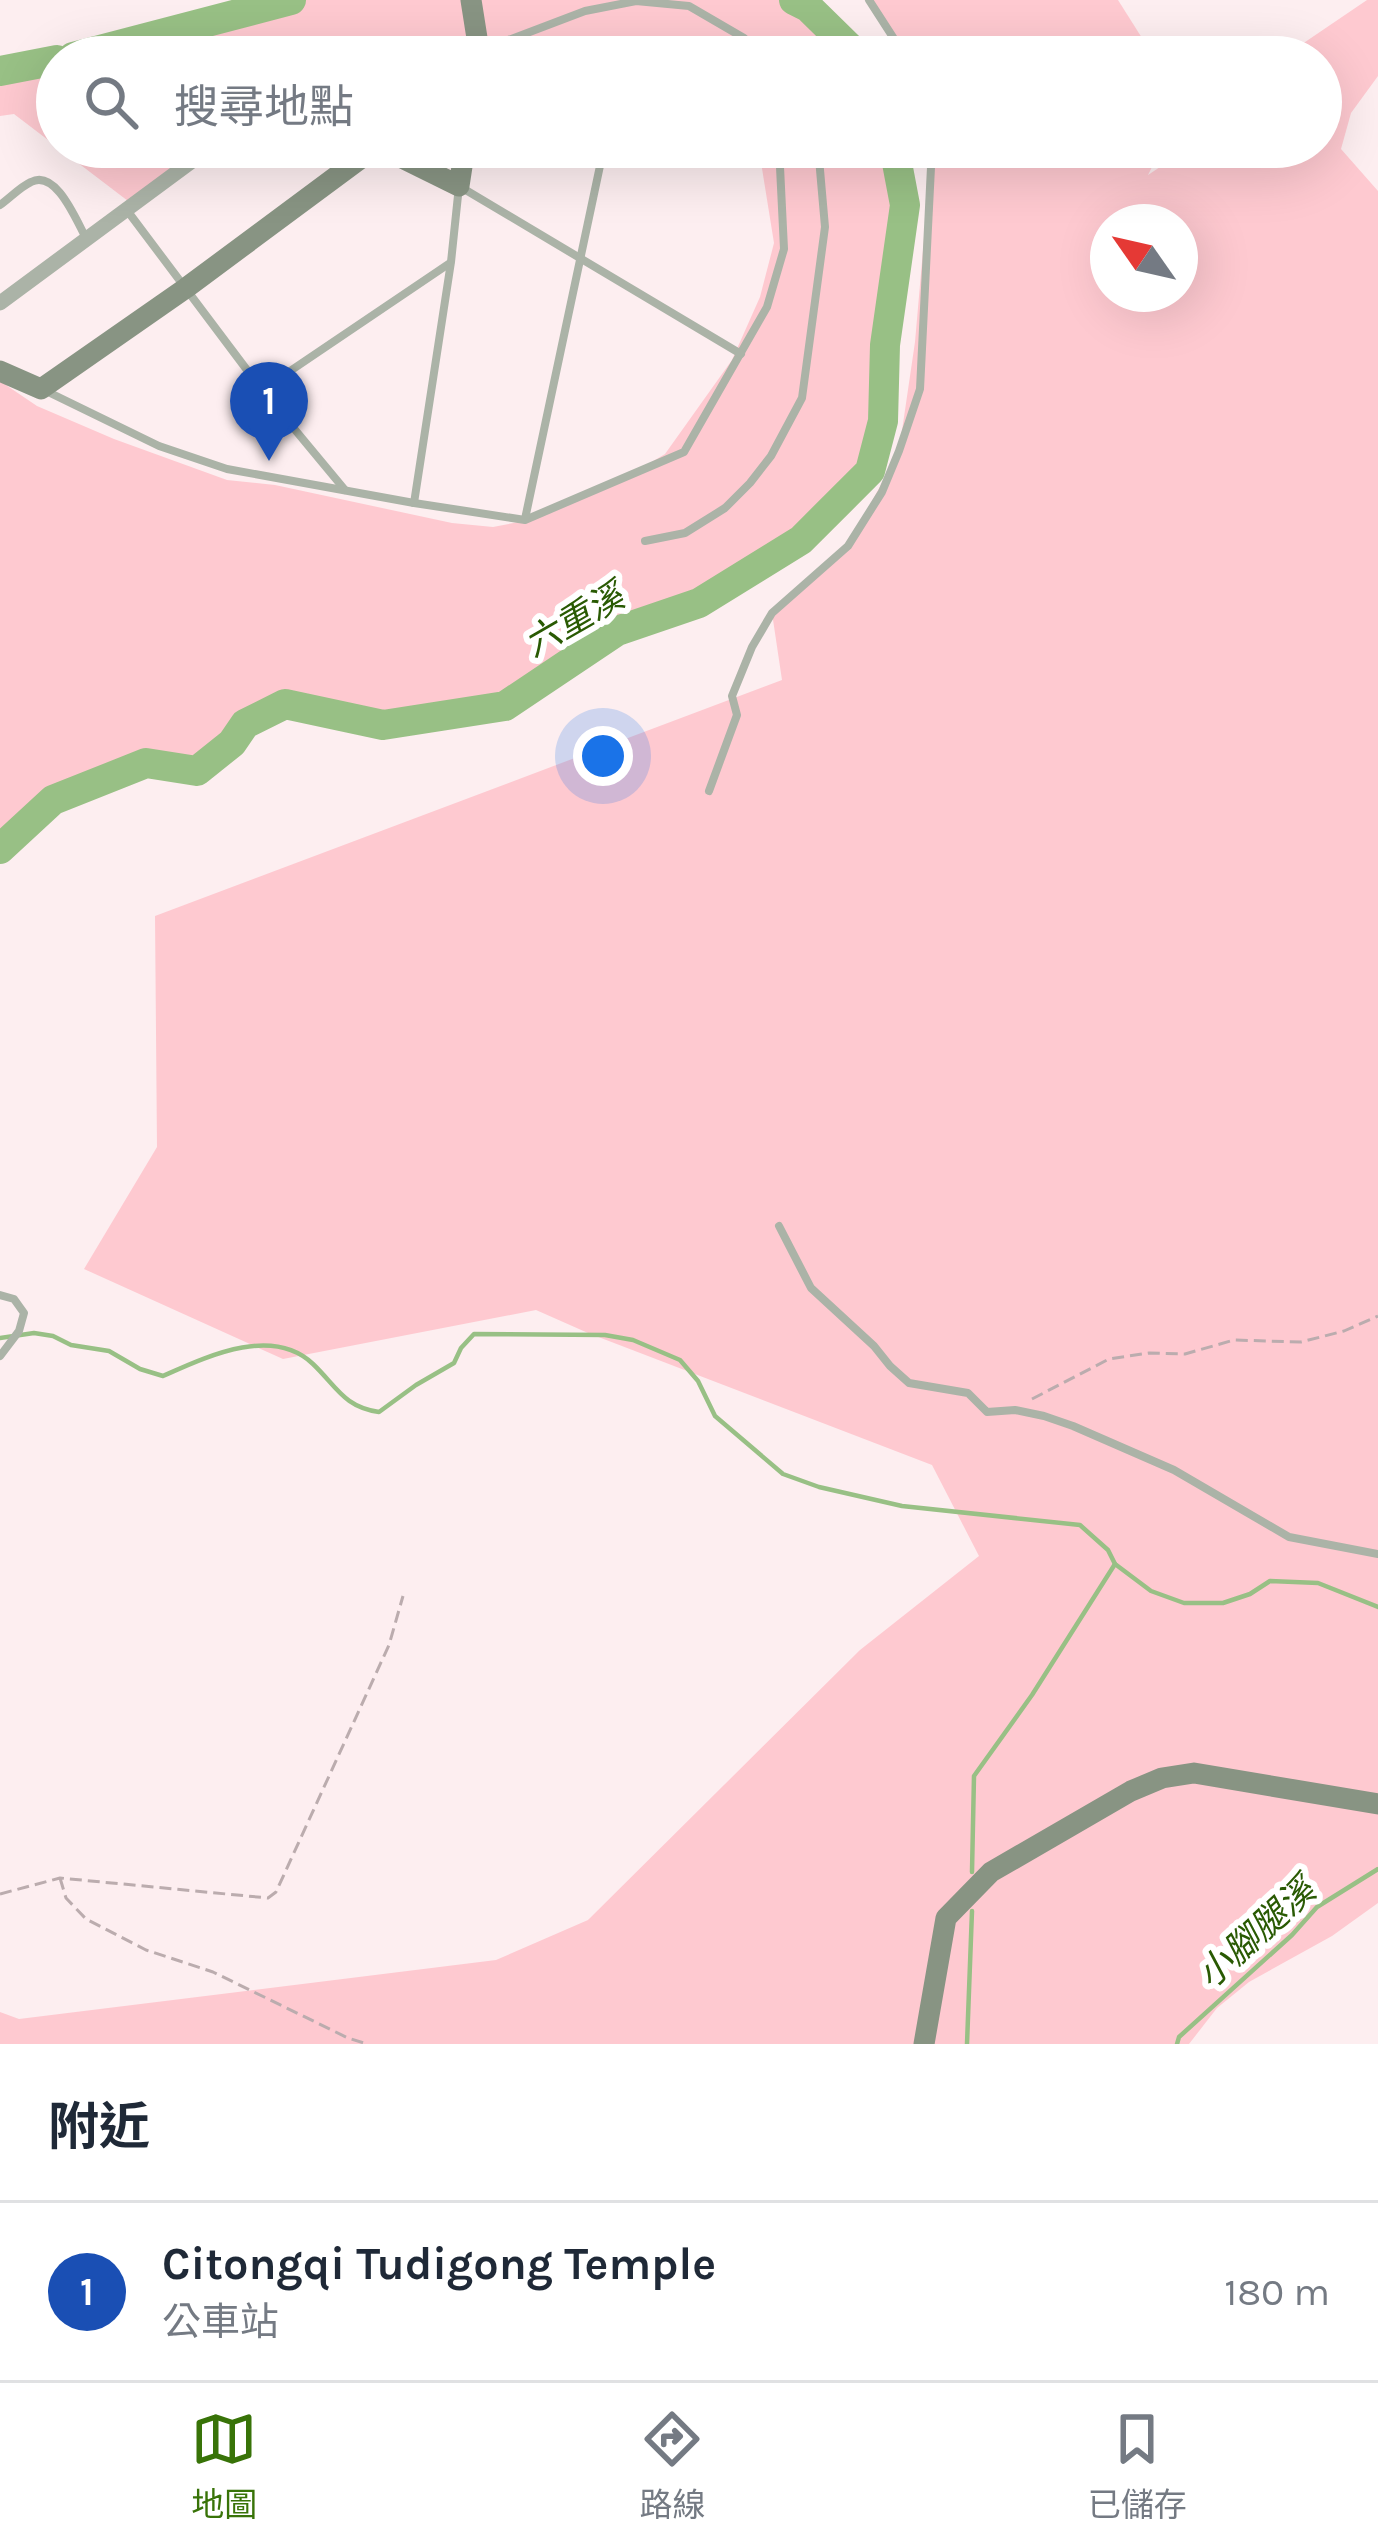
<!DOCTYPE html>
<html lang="zh-TW">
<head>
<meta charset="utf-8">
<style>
  :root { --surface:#fff; --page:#f2f2f3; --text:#1f2937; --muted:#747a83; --line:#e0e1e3; --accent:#387308 }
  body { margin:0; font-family:Karla,"Noto Sans TC",sans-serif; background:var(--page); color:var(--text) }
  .compass { position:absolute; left:1090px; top:204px; width:108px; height:108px; border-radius:50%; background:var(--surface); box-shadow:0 12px 48px #0002; rotate:304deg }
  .you { position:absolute; left:603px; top:756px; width:42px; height:42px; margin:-30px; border:9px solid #fff; border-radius:50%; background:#1a73e8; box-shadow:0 0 0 18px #1a73e833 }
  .badge { display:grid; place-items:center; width:78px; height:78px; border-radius:50%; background:var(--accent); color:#fff; font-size:39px; font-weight:700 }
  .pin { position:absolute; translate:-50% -99px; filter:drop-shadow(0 3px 6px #0008) }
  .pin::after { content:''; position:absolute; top:63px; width:42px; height:36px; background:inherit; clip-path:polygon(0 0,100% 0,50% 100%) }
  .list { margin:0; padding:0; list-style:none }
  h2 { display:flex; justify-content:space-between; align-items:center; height:156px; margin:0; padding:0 48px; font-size:51px }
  h2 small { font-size:39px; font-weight:400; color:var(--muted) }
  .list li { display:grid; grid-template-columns:78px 1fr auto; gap:36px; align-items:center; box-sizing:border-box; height:180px; padding:0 48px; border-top:3px solid var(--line) }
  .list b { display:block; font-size:45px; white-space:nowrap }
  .list p { margin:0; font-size:39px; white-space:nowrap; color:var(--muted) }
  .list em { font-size:39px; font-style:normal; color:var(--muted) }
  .icon { flex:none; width:66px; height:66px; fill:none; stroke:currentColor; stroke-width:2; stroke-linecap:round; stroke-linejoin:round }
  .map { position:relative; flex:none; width:1378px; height:2044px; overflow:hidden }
  .search { position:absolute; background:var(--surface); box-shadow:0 12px 48px #0002; left:36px; right:36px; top:36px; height:132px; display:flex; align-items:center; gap:30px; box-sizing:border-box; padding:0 42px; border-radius:66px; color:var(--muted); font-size:45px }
  .sheet { height:336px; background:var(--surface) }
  nav { display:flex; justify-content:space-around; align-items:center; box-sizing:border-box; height:168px; border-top:3px solid var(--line); background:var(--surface); font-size:33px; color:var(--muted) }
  nav a { display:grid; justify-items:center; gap:6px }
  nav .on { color:var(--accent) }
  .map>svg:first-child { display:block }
  .green { fill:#fec9d0; fill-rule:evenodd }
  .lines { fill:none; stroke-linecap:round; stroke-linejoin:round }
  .stream { stroke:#98c085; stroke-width:4.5 }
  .river { stroke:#98c085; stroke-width:30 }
  .path { stroke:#bbacae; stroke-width:3; stroke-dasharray:12 6; stroke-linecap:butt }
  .lane { stroke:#abb3a7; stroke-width:8 }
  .street { stroke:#abb3a7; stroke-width:15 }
  .secondary { stroke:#889483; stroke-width:21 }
  .labels { text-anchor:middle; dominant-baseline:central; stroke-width:12; stroke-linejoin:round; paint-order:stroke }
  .water-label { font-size:36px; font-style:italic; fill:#295a03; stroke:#fff }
</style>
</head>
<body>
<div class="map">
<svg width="1378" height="2044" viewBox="0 0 1378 2044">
  <rect width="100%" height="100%" fill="#fdeef0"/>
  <!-- green -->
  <g class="green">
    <path d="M 291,0 L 794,0 L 808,7 L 859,57 L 659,57 L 650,49 L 627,42 L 480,50 L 418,57 L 73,57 Z"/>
    <path d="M 869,0 L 1118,0 L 1154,57 L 902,57 Z"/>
    <path d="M 1367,0 L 1378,0 L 1378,76 L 1351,113 L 1341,149 L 1378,191 L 1378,1903 L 1332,1936 L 1249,1982 L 1217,2008 L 1189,2044 L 0,2044 L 0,2012 L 19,2019 L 496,1960 L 588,1920 L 860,1650 L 979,1556 L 932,1465 L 588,1333 L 536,1310 L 283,1359 L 84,1269 L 157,1147 L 155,916 L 782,680 L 772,613 L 848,546 L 899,451 L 915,342 L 932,147 L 1162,147 L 1148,175 L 1190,147 L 1321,147 L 1321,57 L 1283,57 ZM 1108,222 L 1180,222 L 1180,294 L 1108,294 Z"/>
    <path d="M 57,60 L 57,147 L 200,147 L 128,201 L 14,114 L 0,116 L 0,71 Z"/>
    <path d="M 756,147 L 894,147 L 905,205 L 885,345 L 883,421 L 870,471 L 801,540 L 699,603 L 617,631 L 505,706 L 383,725 L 285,704 L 245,724 L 232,743 L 197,771 L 146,763 L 53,800 L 0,849 L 0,381 L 37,406 L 114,439 L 227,480 L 275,485 L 452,523 L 493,527 L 524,521 L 620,481 L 665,454 L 732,360 L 760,297 L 774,243 L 760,156 Z"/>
  </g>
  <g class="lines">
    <!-- stream -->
    <g class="stream">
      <path d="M 0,1338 L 34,1333 L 53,1336 L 71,1345 L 109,1351 L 140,1369 L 163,1376 C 206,1357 272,1325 313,1364 C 337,1387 344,1407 379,1412 L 416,1385 L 454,1363 L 461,1348 L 474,1334 L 605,1335 L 633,1340 L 680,1360 L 698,1381 L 715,1416 L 783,1474 L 819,1487 L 902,1506 L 1080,1525 L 1108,1550 L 1115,1564 L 1151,1591 L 1184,1603 L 1223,1603 L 1250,1594 L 1270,1581 L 1318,1583 L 1378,1607"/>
      <path d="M 972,1872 L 974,1776 L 1032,1695 L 1115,1564"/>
      <path d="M 967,2044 L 972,1911"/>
      <path d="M 1177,2044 L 1179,2037 L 1292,1935 L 1317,1907 L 1378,1869"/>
    </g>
    <!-- river -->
    <g class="river">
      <path d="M 794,0 L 808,7 L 859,57"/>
      <path d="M 73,57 L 291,0"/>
      <path d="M 0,71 L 57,60"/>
      <path d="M 0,849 L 53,800 L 146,763 L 197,771 L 232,743 L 245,724 L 285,704 L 383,725 L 505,706 L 617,631 L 699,603 L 801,540 L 870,471 L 883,421 L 885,345 L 905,205 L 894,147"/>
    </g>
    <!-- path -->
    <g class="path">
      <path d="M 1032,1399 L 1109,1359 L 1149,1353 L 1185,1354 L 1234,1340 L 1301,1342 L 1344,1331 L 1378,1316"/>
      <path d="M 60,1878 L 66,1898 L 86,1919 L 146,1950 L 213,1972 L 348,2038 L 367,2044"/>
      <path d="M 0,1894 L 60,1878 L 268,1898 L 276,1892 L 389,1645 L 403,1596"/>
    </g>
    <!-- lane -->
    <g class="lane">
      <path d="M 869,0 L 898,45 L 902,57"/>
      <path d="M 482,50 L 585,11 L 636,1 L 689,6 L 744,38 L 766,57"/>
      <path d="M 488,50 L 625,43 L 673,53 L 678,57"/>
      <path d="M 0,205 C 10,198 20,187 31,182 C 56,169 76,220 86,238"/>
      <path d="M 126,209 L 262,390 L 345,490"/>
      <path d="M 44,390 L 159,446 L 227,469 L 414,503 L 525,520 L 684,452 L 767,307 L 784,249 L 780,167 L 770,147"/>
      <path d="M 262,390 L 450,263"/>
      <path d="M 414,503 L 451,262 L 459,186 L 741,354"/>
      <path d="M 525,519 L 604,147"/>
      <path d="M 645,541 L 685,533 L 725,508 L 750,483 L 771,456 L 802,398 L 825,227 L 818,147"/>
      <path d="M 709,791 L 737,715 L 732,696 L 752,647 L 772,613 L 848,546 L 882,492 L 899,451 L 920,389 L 932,147"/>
      <path d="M 779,1226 L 811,1288 L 874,1346 L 890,1366 L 909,1383 L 968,1393 L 987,1412 L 1015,1410 L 1044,1416 L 1073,1426 L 1174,1470 L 1289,1537 L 1378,1554"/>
      <path d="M 0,1295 L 14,1299 L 24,1313 L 19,1331 L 0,1356"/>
    </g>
    <!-- street -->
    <g class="street">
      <path d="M 427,57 L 481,50"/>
      <path d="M 0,303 L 211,147"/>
    </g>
    <!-- secondary -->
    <g class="secondary">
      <path d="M 471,0 L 480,57"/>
      <path d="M 380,147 L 459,186 L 465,147"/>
      <path d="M 0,371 L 41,389 L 186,288 L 376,147"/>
      <path d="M 924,2044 L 946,1918 L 991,1872 L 1131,1791 L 1162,1778 L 1194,1773 L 1378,1804"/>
    </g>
  </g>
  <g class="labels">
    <!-- water labels -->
    <g class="water-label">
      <text transform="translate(574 620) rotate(-30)">六重溪</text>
      <text transform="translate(1256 1933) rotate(-42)">小腳腿溪</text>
    </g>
  </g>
</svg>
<svg class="compass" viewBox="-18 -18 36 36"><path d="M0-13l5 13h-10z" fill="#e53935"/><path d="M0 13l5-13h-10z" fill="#747a83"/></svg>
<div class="you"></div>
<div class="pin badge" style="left:269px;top:461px;background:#1a4fb4">1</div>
<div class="search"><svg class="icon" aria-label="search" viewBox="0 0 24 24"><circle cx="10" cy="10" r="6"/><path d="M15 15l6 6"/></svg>搜尋地點</div>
</div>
<section class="sheet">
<h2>附近<small></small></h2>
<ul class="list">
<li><span class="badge" style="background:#1a4fb4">1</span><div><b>Citongqi Tudigong Temple</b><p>公車站</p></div><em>180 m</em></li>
</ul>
</section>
<nav>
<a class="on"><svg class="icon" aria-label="map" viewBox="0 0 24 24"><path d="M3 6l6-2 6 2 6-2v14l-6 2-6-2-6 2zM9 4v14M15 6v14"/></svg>地圖</a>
<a><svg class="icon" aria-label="directions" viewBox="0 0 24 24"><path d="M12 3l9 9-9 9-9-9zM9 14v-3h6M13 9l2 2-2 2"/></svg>路線</a>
<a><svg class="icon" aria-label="saved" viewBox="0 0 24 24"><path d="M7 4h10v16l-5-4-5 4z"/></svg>已儲存</a>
</nav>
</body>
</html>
